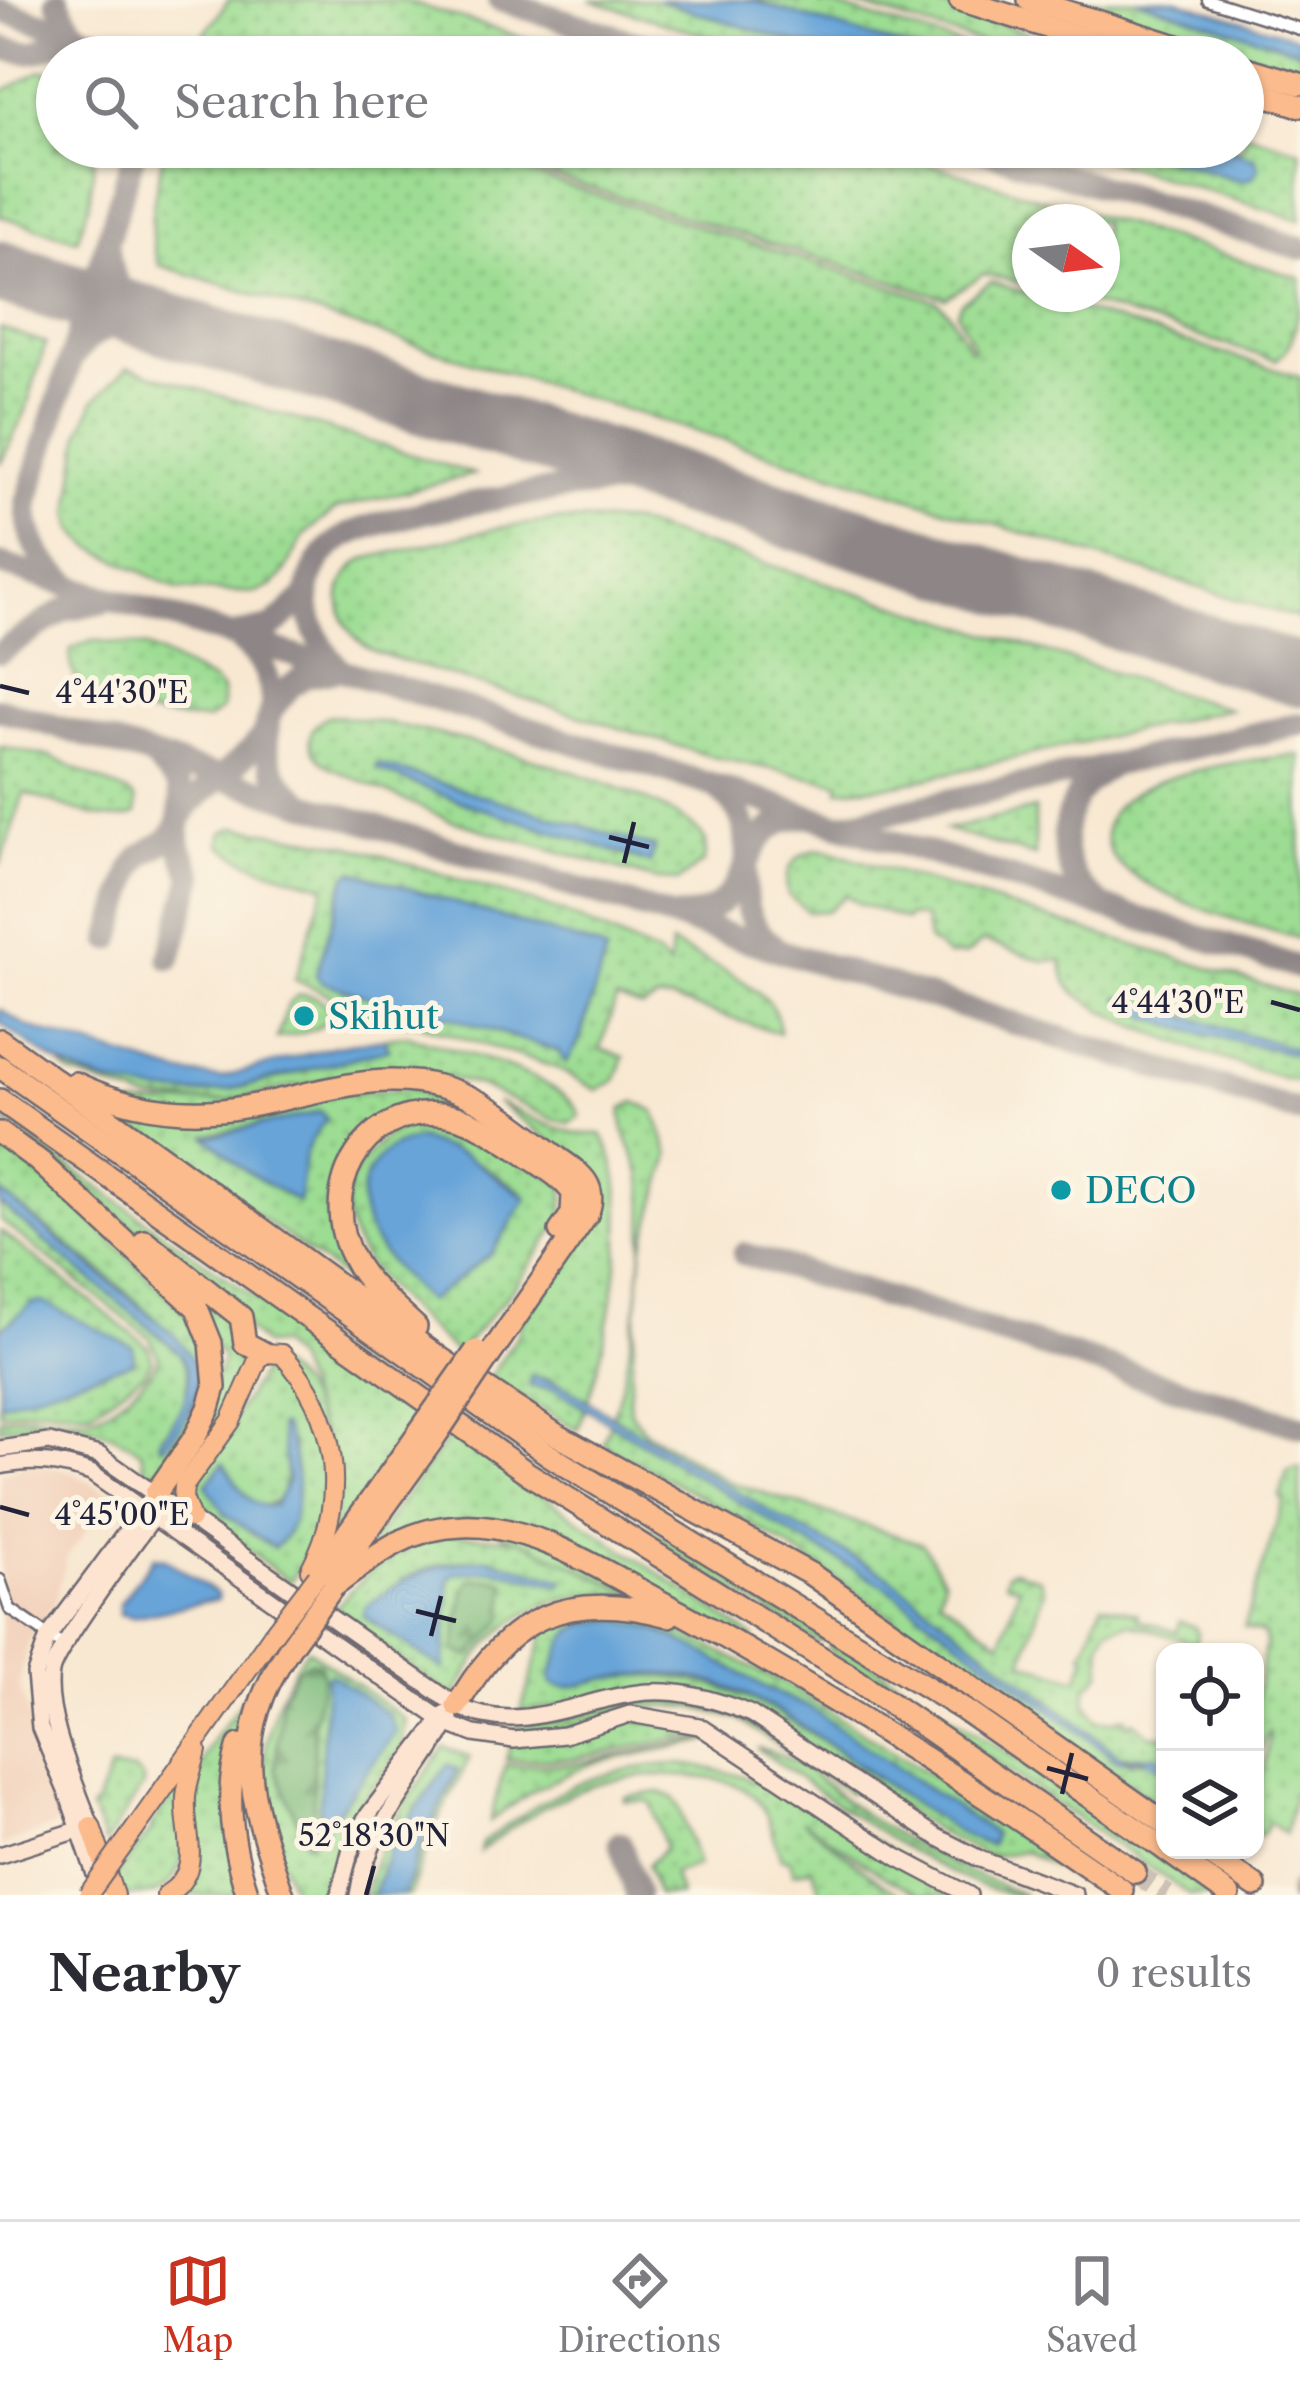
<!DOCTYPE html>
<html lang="en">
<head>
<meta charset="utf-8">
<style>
  :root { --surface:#fff; --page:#f2f2f3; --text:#2b2b33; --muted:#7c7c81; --line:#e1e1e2; --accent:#c8321e }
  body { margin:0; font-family:"Libre Caslon Text",serif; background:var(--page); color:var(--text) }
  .controls { position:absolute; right:36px; bottom:36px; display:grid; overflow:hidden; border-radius:24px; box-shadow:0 3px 9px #0004 }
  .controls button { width:108px; height:108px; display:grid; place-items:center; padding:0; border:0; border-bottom:3px solid var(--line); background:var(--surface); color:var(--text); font:60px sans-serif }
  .compass { position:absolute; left:1012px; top:204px; width:108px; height:108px; border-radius:50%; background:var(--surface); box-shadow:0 3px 9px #0004; rotate:104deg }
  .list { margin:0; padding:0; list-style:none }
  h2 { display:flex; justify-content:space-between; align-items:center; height:156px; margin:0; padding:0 48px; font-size:51px }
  h2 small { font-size:39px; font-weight:400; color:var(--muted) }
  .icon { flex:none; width:66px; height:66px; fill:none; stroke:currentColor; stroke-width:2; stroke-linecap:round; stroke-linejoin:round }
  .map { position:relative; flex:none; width:1300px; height:1895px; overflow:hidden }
  .search { position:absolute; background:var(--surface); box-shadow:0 3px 9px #0004; left:36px; right:36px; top:36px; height:132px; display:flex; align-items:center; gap:30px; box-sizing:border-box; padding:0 42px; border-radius:66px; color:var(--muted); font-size:45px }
  .sheet { height:324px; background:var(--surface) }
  nav { display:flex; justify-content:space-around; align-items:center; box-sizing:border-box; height:168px; border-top:3px solid var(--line); background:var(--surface); font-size:33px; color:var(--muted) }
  nav a { display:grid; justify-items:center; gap:6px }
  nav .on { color:var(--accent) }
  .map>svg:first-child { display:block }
  .built { fill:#f3d4be }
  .grass { fill:url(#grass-dots); stroke:#608067; stroke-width:3; fill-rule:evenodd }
  .forest { fill:url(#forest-firs); stroke:#506f5c; stroke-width:3 }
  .water { fill:#68a4d8; stroke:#45638a; stroke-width:3 }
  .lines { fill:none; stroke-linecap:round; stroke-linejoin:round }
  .stream { stroke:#68a4d8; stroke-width:3 }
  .taxiway { stroke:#8d8586; stroke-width:24 }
  .runway { stroke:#8d8586; stroke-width:63 }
  .highway-tunnel { stroke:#cdc0b4; stroke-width:21; stroke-dasharray:21 10; stroke-linecap:butt }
  .street-casing { stroke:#6d6770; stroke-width:15 }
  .secondary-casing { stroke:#6d6770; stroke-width:20 }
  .primary-casing { stroke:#6d6770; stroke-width:22 }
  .highway-casing { stroke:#6d6770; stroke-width:26 }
  .street { stroke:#fff; stroke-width:10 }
  .secondary { stroke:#fde4d1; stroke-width:15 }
  .primary { stroke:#fbbb8d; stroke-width:18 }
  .highway { stroke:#fbbb8d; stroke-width:21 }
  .primary-bridge-casing { stroke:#6d6770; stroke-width:22; stroke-linecap:butt }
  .highway-bridge-casing { stroke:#6d6770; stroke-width:26; stroke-linecap:butt }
  .primary-bridge { stroke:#fbbb8d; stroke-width:18 }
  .highway-bridge { stroke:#fbbb8d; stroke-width:21 }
  .ticks { fill:none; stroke:#22223b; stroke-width:4.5 }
  .culture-dot { fill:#0f9aa8; stroke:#fcf5e5; stroke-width:4.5 }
  .labels { text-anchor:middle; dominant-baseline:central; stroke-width:10; stroke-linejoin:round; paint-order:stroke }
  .culture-label { font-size:36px; fill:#0d838f; stroke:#fcf5e5; text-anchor:start }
  .ticks-label { font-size:30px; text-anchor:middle; fill:#22223b; stroke:#fcf5e5; stroke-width:10; stroke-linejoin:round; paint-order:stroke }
</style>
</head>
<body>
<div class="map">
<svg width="1300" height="1895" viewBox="0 0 1300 1895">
  <defs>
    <pattern id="grass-dots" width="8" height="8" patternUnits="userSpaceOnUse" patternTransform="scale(3)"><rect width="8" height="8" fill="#9ddd93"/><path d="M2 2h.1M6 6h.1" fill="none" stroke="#87bd80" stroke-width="1.8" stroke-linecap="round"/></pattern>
    <pattern id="forest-firs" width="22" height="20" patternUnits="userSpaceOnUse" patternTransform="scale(3)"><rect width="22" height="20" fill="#7ebc7d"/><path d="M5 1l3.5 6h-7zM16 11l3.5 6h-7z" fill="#679868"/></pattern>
  </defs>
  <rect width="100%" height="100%" fill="#fcf5e5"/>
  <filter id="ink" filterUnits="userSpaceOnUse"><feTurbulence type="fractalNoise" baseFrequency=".00833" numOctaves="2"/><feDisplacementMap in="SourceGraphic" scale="24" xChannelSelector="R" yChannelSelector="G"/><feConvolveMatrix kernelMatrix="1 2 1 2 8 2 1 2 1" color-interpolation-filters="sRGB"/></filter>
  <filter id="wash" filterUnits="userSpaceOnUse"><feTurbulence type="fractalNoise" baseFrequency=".004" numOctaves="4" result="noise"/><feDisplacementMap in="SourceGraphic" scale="48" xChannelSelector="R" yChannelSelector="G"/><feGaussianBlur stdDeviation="2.7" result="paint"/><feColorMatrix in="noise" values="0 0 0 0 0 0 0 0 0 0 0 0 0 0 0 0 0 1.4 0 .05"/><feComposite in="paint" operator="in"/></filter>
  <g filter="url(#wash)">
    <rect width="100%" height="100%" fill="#f8e8d2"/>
    <!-- built -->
    <path class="built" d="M 27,1464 L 68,1470 L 112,1495 L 67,1557 L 55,1603 L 29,1641 L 19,1685 L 63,1823 L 0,1846 L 0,1473 Z"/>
    <!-- grass -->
    <g class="grass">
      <path d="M 229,0 L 403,0 L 584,57 L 196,57 L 205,33 Z"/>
      <path d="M 590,0 L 657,0 L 841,57 L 774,57 Z"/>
      <path d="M 751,0 L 816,0 L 1000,57 L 935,57 Z"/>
      <path d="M 842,0 L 922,0 L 1106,57 L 1026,57 Z"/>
      <path d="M 1069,0 L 1137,0 L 1300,51 L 1300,72 Z"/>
      <path d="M 42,70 L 57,74 L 57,147 L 96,147 L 89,205 L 77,240 L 0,216 L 0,93 Z"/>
      <path d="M 1243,132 L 1300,150 L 1300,220 L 1064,147 L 1131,147 L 1237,180 L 1255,158 L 1226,147 L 1243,147 Z"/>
      <path d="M 165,147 L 444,147 L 937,301 L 950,314 L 970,350 L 974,348 L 957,312 L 961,303 L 991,282 L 1300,377 L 1300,619 L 159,265 C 143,226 157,187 165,147 Z"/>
      <path d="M 458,147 L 874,147 L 1300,278 C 1300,304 1298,344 1276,360 L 1059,294 L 1102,294 L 1102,222 L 1030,222 L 1030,285 L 984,274 L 946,298 Z"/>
      <path d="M 0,328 L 46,343 L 25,413 L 0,464 Z"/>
      <path d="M 128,367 L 474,474 L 336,509 L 304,535 L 284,574 L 272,586 L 256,593 L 177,589 L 91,547 L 74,530 L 70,513 L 81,431 L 94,401 Z"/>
      <path d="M 557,520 L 632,522 L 1229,709 L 897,785 L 839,790 L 840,783 L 713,757 L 375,652 C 338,633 324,585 364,559 L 497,528 Z"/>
      <path d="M 92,640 L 147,647 L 214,682 L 222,690 L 222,709 L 208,720 C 166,719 60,710 71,649 Z"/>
      <path d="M 327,716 C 387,714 686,790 706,842 L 704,862 L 678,881 L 657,880 L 452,821 L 331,768 C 308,753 300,733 327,716 ZM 378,765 L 654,848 L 650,862 L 456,800 L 377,769 Z"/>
      <path d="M 0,746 L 51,757 L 131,795 L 136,801 L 136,814 C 107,828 54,801 24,793 L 0,866 Z"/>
      <path d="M 1300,755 L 1300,939 C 1242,921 1168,905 1120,865 C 1111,857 1106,845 1106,832 C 1107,773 1255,759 1300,755 Z"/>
      <path d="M 1035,809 L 1035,856 L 946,830 Z"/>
      <path d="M 236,827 L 348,845 L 558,910 L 659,956 L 669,967 L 671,944 C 704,962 784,989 779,1033 L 671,1000 L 657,1000 L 643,1008 L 616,1000 L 600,1049 L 624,1057 L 615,1081 L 597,1090 L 554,1067 L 416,1023 L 349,1018 L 328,994 L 295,980 L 325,886 C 290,875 248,868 220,844 L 223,832 ZM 353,871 L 606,953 L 579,1042 L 566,1062 L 558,1051 L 316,975 L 346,876 Z"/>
      <path d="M 826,850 L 1300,996 L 1300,1051 L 1121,997 C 1152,1030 1254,1042 1300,1056 L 1300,1082 C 1255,1072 1095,1019 1069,986 C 1063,978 1063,969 1062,960 L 1043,961 L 983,941 L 966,955 L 948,956 L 928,940 L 924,918 L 908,916 L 906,920 L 859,904 L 846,895 L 827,911 L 808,912 L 788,895 C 782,867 798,849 826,850 Z"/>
      <path d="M 298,995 C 312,993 328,1000 330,1015 C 321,1033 296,1034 277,1038 L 288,1004 Z"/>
      <path d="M 405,1035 C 444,1047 569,1077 580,1116 L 571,1123 L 555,1120 L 478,1085 L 427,1073 L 365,1072 L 221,1102 L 147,1100 L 71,1074 L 60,1065 L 114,1084 L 198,1095 L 245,1087 L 388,1049 L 384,1039 Z"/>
      <path d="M 413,1089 L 455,1100 L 508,1130 C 481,1122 447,1105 419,1105 C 353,1106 311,1183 333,1241 C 342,1264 361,1282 377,1301 L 89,1096 L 121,1107 ZM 321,1112 L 327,1119 L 315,1132 L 301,1163 L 298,1202 L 208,1135 Z"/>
      <path d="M 497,1102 L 548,1125 L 578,1134 L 601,1134 C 640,1192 609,1336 588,1400 L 552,1380 L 531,1376 L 530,1386 L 556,1390 L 585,1408 L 578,1430 L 489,1378 L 519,1333 L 520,1324 L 598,1212 L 603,1188 L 593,1172 Z"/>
      <path d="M 636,1102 L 655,1112 L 670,1155 L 642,1251 L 629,1399 L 630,1410 L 645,1431 L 730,1482 L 923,1544 L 944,1580 L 939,1597 L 1001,1642 L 1019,1587 L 1005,1582 L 1007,1574 L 1013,1570 L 1039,1578 L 1044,1590 L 1023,1662 L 1078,1679 L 1086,1656 L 1083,1654 L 1102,1604 L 1138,1613 L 1138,1619 L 1177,1632 L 1180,1621 L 1195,1627 L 1198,1634 L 1195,1644 L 1130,1623 L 1109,1628 L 1101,1642 L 1102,1672 L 1087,1688 L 1086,1702 L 1097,1719 L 1111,1721 L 1126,1717 L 1127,1724 L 1131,1725 L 1133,1720 L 1149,1735 L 1165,1736 L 1165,1762 L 1156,1755 L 1121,1756 L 887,1575 L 773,1514 L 613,1416 C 632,1354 649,1243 642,1180 C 639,1156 617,1131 623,1108 Z"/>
      <path d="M 0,1118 L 417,1412 L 330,1546 L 338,1475 L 294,1360 L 278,1344 L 264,1345 L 148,1239 Z"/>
      <path d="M 429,1122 L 465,1127 L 564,1185 L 563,1218 L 512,1290 L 457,1354 C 408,1308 302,1229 366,1157 C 391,1129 393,1130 429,1122 ZM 419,1139 L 482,1165 L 524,1193 L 425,1299 C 395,1263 339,1221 371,1168 C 382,1152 400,1141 419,1139 Z"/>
      <path d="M 0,1144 L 75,1204 L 188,1316 L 205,1381 L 190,1423 L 163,1466 L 149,1476 L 140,1475 L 144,1465 L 141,1452 C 99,1420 50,1418 0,1429 L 0,1419 C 30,1411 57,1420 87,1418 C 106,1416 153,1376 159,1357 L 150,1338 L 0,1220 L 0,1204 L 179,1352 C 200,1386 181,1414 159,1441 L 161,1447 C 178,1428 204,1403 197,1374 C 184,1325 44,1228 0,1192 Z"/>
      <path d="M 0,1231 L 149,1347 L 152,1360 L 144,1373 L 90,1412 L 45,1408 L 0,1413 L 0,1404 L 134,1361 L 32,1303 L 0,1330 Z"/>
      <path d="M 152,1258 L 233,1320 L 240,1351 L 254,1361 L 225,1424 L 173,1498 L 165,1493 L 223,1359 Z"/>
      <path d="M 277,1366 C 327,1398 332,1481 317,1532 C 311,1549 300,1567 290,1582 L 198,1512 L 191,1498 L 193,1485 L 264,1368 ZM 291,1442 C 300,1483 295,1513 274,1548 L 226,1515 L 248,1498 L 261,1507 L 280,1500 C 290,1480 282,1461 291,1442 Z"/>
      <path d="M 610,1423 L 800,1539 L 884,1585 L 1129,1763 L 1149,1760 L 1165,1771 L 1165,1809 L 824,1570 L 751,1524 L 603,1444 Z"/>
      <path d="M 451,1434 L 718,1613 L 754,1638 L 752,1645 L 469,1519 L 356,1563 Z"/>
      <path d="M 1296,1468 L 1300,1469 L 1300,1767 L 1285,1834 L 1268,1822 L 1265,1831 L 1257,1837 L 1255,1807 L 1270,1738 L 1269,1730 L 1255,1765 L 1255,1702 L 1266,1642 L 1263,1633 L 1244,1627 L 1284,1499 L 1280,1497 L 1287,1472 Z"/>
      <path d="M 591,1493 L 828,1637 L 818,1642 L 588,1500 Z"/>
      <path d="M 441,1534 L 518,1539 L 641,1598 C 578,1585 518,1604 478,1656 C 468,1669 463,1684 453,1697 L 333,1611 C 368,1569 391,1554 441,1534 ZM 491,1559 L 563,1580 L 486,1569 L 453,1574 L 449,1581 L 444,1657 L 364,1616 C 407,1571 428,1561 491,1559 Z"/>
      <path d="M 590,1611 L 656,1620 L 791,1687 L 1031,1839 L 1103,1893 L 1024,1851 L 989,1857 L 938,1832 L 759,1713 L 694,1690 L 521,1711 L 548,1622 ZM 616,1620 L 657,1628 L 779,1695 L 809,1707 L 993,1834 L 989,1845 C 966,1837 945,1823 924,1810 C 812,1741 739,1655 595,1680 L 580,1623 Z"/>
      <path d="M 833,1639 L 999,1747 L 1213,1895 L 1190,1895 L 828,1649 Z"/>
      <path d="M 307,1649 L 406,1720 L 402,1749 L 349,1818 L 322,1889 L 316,1895 L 296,1895 C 253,1808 250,1729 307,1649 Z"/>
      <path d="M 246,1695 L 233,1747 L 242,1895 L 179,1895 C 208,1866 196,1851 196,1816 C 195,1797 198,1777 204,1759 C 212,1737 233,1715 246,1695 Z"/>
      <path d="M 636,1699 L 692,1700 L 752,1722 L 852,1788 L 850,1793 L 739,1719 L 690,1706 L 637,1707 L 561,1731 L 514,1734 L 517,1725 L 559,1722 Z"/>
      <path d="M 635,1719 L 706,1733 L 573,1759 L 506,1760 L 511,1743 Z"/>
      <path d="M 714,1736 L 716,1739 L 593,1763 L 537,1788 L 490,1821 L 505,1765 L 574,1764 Z"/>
      <path d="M 444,1747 L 470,1757 L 436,1824 L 410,1895 L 404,1895 L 436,1811 L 448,1764 L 392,1844 L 373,1895 L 365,1895 C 377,1838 411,1794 444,1747 Z"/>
      <path d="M 757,1748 C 802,1756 829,1792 866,1816 C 916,1848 967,1874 1024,1895 C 956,1895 815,1789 757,1748 Z"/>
      <path d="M 678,1764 C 784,1773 873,1842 962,1895 L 922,1895 L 887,1878 L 802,1820 L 884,1885 L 903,1895 L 822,1895 L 812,1868 L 794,1873 L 790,1860 L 781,1858 C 774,1839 770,1813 755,1798 C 738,1781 718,1779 695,1777 C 604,1768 550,1797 480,1851 L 482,1843 C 549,1794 594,1767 678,1764 Z"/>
      <path d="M 110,1769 L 135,1771 L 143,1779 L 143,1786 L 105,1844 L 91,1808 L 96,1806 Z"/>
      <path d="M 187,1773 C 185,1809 196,1887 147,1895 C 138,1895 127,1895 117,1895 L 114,1879 L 154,1827 L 151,1826 Z"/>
      <path d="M 660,1792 L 673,1797 L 679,1806 L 698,1865 L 673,1874 L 680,1895 L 657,1895 L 647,1866 L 665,1848 L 650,1801 L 625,1801 L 625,1797 Z"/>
    </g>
    <!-- forest -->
    <g class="forest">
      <path d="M 491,1579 L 506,1583 L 504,1618 L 470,1657 L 454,1650 L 464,1590 L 470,1580 Z"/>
      <path d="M 310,1661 L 320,1665 L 323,1676 L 314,1720 L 313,1818 L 307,1831 L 312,1844 L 306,1843 L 275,1768 L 282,1696 L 296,1670 Z"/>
    </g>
    <!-- water -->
    <g class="water">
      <path d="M 657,0 L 751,0 L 935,57 L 841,57 Z"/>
      <path d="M 1137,0 L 1176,0 L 1300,38 L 1300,51 Z"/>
      <path d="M 1131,147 L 1226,147 L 1255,158 L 1259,169 L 1252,178 L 1241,181 Z"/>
      <path d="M 378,764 L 655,848 L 650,863 L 456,800 L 376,769 Z"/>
      <path d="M 353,871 L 598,947 L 606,953 L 579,1042 L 566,1063 L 558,1051 L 406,1003 L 398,1007 L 321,982 L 316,975 L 346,876 Z"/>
      <path d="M 1121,997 L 1282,1045 L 1300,1051 L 1300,1056 C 1249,1040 1160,1034 1119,999 Z"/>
      <path d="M 0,1009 L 28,1027 L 179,1073 L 220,1078 L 336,1046 L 384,1039 L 389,1049 L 225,1091 C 173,1099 111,1090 64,1066 C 41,1055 21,1037 0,1023 Z"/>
      <path d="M 321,1112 L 327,1119 C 297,1153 306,1165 298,1202 L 245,1171 L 207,1137 Z"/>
      <path d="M 419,1139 L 465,1155 L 527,1198 L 492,1253 L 428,1302 C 393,1268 339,1218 372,1167 C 383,1150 400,1141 419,1139 Z"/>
      <path d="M 0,1192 L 171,1332 C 212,1372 200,1408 164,1447 L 159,1441 C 181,1415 200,1385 179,1352 L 0,1204 Z"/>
      <path d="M 43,1302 L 133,1347 L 134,1362 L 0,1404 L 0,1330 L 32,1303 Z"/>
      <path d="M 530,1376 L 562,1385 L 773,1514 L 887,1575 L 1116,1753 L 1125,1758 L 1156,1755 L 1165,1762 L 1165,1771 L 1142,1758 L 1118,1761 L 884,1585 L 800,1539 L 556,1390 L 530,1386 Z"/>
      <path d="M 279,1426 L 283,1426 C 300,1458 306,1524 274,1548 L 226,1515 L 206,1485 L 223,1463 C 237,1482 249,1512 275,1505 L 288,1480 Z"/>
      <path d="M 154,1557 L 165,1559 L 217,1594 L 218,1599 L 132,1617 L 120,1614 L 119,1605 Z"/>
      <path d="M 491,1559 L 564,1580 L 560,1585 L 495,1570 L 453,1574 L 449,1581 L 444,1670 L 363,1616 L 365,1607 C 405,1575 439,1561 491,1559 Z"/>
      <path d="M 616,1620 C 689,1631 741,1683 809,1707 L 994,1834 L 991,1845 C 968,1841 947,1824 927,1811 C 857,1769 792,1707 714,1683 C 682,1673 647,1672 614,1677 C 594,1679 569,1693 552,1684 L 550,1678 C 567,1632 565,1623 616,1620 Z"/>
      <path d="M 331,1674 L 389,1715 L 396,1732 L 320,1835 L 313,1831 L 319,1819 L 326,1677 Z"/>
      <path d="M 448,1764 L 458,1770 L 422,1842 L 404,1895 L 373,1895 L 392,1844 Z"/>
    </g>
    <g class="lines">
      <!-- stream -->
      <path class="stream" d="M 1299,3 L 1300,3"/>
      <!-- taxiway -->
      <g class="taxiway">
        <path d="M 57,0 L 71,26 L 83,35"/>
        <path d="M 499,0 L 683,57"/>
        <path d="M 0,10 L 97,40 L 120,57"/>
        <path d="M 0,47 C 52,63 42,37 83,36"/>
        <path d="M 973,147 L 1300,248"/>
        <path d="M 108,248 C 111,285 128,308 162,322"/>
        <path d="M 74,355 C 94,328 122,319 154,322"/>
        <path d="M 0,564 L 1300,968"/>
        <path d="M 66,581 C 39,562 27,535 27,502 L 136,147"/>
        <path d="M 240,634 L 273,627 L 307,595"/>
        <path d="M 242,643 C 264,661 272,680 272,709"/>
        <path d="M 0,652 L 64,610 L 104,601"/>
        <path d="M 341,670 C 306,634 291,577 338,541 C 372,515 551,488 599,486 C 657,484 715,498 772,511"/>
        <path d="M 0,709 L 1300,1112"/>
        <path d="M 268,726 C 263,757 274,780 299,799"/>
        <path d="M 153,757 L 177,783 L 181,798 L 178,842 L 193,876 L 170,958"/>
        <path d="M 720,791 C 779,840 712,897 773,945"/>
        <path d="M 845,823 L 1300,724"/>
        <path d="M 1098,902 C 1048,867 1056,798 1107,768"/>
        <path d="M 679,917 C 762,913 729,824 805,816"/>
        <path d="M 111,939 L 132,870 L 141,856 L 169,839 L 189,805 L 251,750 L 263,735 L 272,709 L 291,686 L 306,676 L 333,671"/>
        <path d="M 744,1254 L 1300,1426"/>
        <path d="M 620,1843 L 637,1895"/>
        <path d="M 1299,1895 L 1300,1892"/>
      </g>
      <!-- runway -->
      <path class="runway" d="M 0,272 L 1300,675"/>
    </g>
  </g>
  <g filter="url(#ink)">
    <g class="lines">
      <!-- highway-tunnel -->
      <path class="highway-tunnel" d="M 1135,1872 L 1167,1895"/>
      <!-- street casing -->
      <g class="street-casing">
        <g id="street">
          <path d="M 1208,0 L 1300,29"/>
          <path d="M 0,1580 L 10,1609 L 62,1645"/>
        </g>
      </g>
      <!-- secondary casing -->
      <g class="secondary-casing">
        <g id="secondary">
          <path d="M 0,1449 L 49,1442 L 99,1455 L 457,1706 C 517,1735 572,1703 631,1694 C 673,1687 713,1698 751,1714 L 937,1837 L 980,1859 L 1075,1895"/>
          <path d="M 0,1466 C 33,1459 59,1462 91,1473 L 448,1724 L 474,1734 L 514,1740 L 564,1735 L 630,1714 L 699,1726 L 897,1857 L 969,1895"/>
          <path d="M 0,1855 L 91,1826 C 76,1785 44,1715 51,1672 C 55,1650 135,1542 154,1516"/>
          <path d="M 102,1895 L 69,1798 L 40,1728 L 35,1674 L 48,1637 L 150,1500"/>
          <path d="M 339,1895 L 350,1852 L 365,1819 L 445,1714"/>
          <path d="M 358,1895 C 368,1825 418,1779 450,1719"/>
        </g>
      </g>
      <!-- primary casing -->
      <g class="primary-casing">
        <g id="primary">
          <path d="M 191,1519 L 183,1498 L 184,1486 L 231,1421 L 258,1360 L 264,1353 L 282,1354 C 338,1415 349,1498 310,1570"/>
          <path d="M 91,1826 L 114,1895"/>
          <path d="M 135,1829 L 272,1635"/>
          <path d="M 166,1895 C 206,1870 183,1835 186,1797 C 187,1781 194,1765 197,1750"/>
        </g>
      </g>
      <!-- highway casing -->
      <g class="highway-casing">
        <g id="highway">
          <path d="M 960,0 L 1143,57"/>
          <path d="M 1029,0 L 1212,57"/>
          <path d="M 1243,67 L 1300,84"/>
          <path d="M 1243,88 L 1300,106"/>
          <path d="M 0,1040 L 440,1358 L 557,1435 L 812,1575 L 1165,1823"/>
          <path d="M 0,1067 L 549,1455 L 964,1710 L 1165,1849"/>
          <path d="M 75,1083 C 129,1109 185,1117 244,1107 C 312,1096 372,1069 442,1087 C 487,1099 522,1130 558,1158 C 581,1174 599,1185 587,1215 L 487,1359"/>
          <path d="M 0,1100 L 529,1474 L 852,1677 L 1135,1872"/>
          <path d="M 0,1133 L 43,1164"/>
          <path d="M 35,1158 L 197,1308 L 211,1343 L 215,1387 L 209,1408 L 195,1437 L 156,1493"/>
          <path d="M 145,1241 L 241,1317 L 245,1343 L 264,1353"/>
          <path d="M 416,1327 C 394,1306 368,1286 354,1260 C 316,1194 360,1107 440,1114 C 472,1117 497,1136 523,1153 C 540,1165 560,1175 573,1193 L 572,1214 L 560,1231"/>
          <path d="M 317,1576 L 419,1432"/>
          <path d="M 337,1579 L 345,1562 L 432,1441"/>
          <path d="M 333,1587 C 374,1556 408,1527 462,1526 C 533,1523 605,1572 665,1604 C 824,1690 974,1787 1122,1890"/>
          <path d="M 457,1706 C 507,1616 568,1589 669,1616"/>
          <path d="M 239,1745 C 223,1794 232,1847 248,1895"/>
          <path d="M 1166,1850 L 1229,1895"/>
          <path d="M 1203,1850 L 1255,1886"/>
          <path d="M 283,1895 C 250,1798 228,1739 290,1647"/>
        </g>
      </g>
      <!-- street -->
      <use href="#street" class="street"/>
      <!-- secondary -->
      <use href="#secondary" class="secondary"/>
      <!-- primary -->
      <use href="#primary" class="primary"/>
      <!-- highway -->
      <use href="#highway" class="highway"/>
      <!-- primary-bridge casing -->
      <g class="primary-bridge-casing">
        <g id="primary-bridge">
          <path d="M 272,1635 L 317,1576"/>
          <path d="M 88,1895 L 135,1829"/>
        </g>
      </g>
      <!-- highway-bridge casing -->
      <g class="highway-bridge-casing">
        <g id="highway-bridge">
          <path d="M 419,1432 L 476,1351"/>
          <path d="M 432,1441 L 487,1359"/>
          <path d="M 290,1647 L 333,1587"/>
        </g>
      </g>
      <!-- primary-bridge -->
      <use href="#primary-bridge" class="primary-bridge"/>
      <!-- highway-bridge -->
      <use href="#highway-bridge" class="highway-bridge"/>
    </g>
  </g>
  <!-- ticks -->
  <path class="ticks" d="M 0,686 L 29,693M 609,837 L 649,847M 624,863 L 634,822M 1271,1002 L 1300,1010M 0,1507 L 29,1515M 416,1611 L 456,1621M 431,1636 L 441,1596M 1047,1768 L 1088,1779M 1062,1794 L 1072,1753M 366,1895 L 374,1866"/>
  <!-- markers -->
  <g class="culture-dot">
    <circle cx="304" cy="1016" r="12"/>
    <circle cx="1061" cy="1190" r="12"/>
  </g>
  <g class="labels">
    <!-- culture labels -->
    <g class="culture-label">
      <text x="328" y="1016">Skihut</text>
      <text x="1085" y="1190">DECO</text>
    </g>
  </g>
  <g class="ticks-label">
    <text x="122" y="703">4°44'30"E</text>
    <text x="1178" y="1013">4°44'30"E</text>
    <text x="122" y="1525">4°45'00"E</text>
    <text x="374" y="1846">52°18'30"N</text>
  </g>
</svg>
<div class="controls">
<button><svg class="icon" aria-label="locate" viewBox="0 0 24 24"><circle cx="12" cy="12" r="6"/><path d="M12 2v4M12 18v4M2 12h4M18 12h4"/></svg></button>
<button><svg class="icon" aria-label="layers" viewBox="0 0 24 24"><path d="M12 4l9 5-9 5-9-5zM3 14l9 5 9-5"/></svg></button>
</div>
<svg class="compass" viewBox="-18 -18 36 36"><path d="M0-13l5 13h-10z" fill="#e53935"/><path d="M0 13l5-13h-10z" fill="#7c7c81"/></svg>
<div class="search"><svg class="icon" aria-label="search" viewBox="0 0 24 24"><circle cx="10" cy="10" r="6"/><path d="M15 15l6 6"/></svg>Search here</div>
</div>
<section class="sheet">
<h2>Nearby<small>0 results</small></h2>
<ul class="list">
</ul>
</section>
<nav>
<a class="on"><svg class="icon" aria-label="map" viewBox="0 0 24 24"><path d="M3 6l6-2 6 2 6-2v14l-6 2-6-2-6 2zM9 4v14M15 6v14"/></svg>Map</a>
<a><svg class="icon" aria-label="directions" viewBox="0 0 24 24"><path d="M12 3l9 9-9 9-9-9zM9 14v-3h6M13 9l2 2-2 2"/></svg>Directions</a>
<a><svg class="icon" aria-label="saved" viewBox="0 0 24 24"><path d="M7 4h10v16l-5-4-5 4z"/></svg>Saved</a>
</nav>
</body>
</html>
